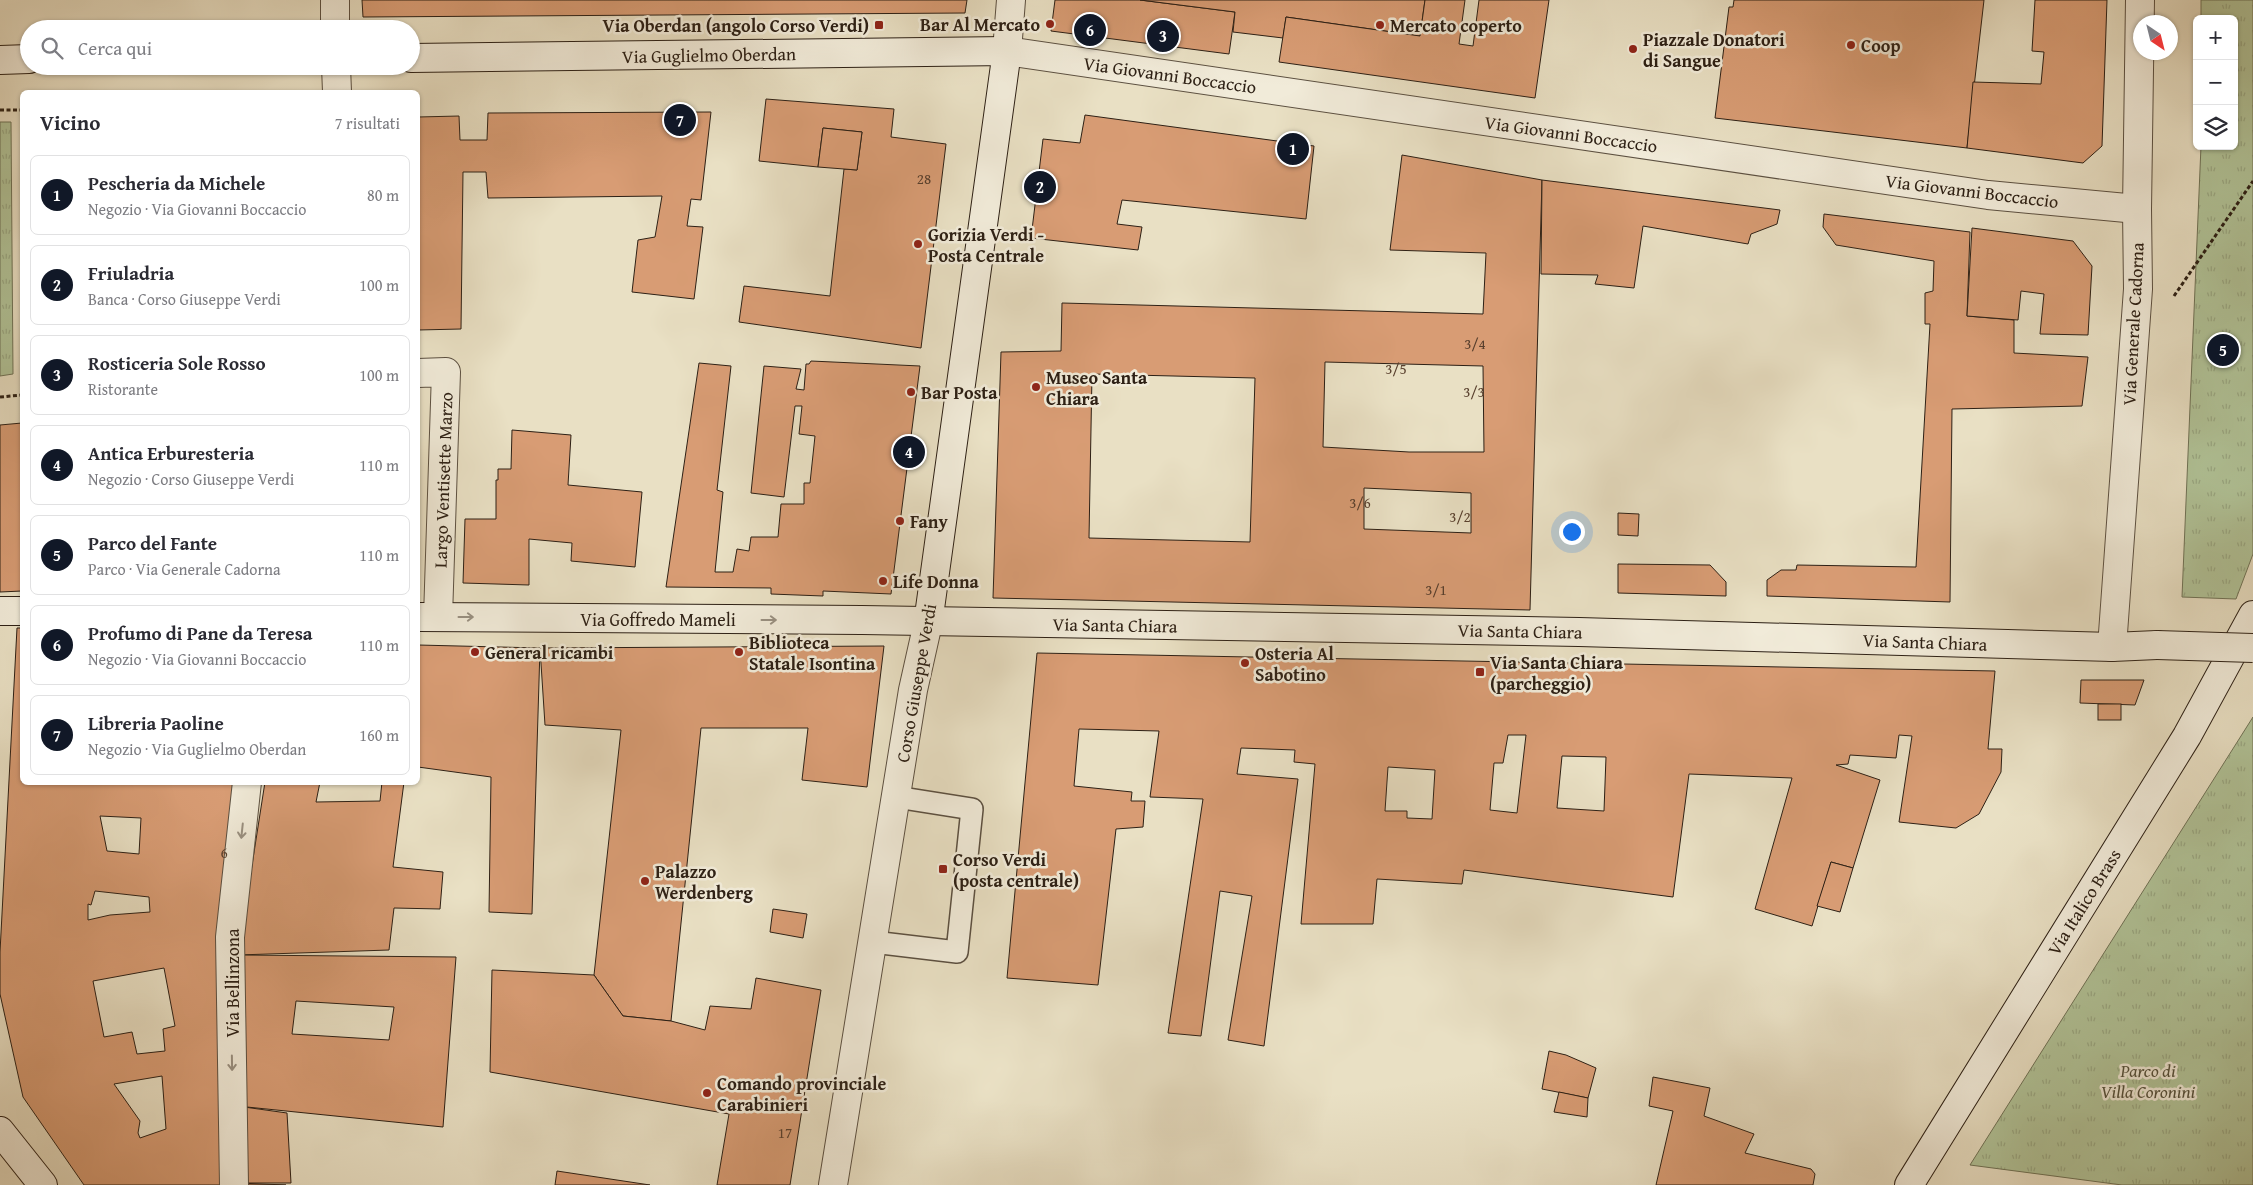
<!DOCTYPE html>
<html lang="it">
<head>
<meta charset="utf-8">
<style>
  :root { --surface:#fff; --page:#f2f2f3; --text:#2b2b33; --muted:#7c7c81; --line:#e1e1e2; --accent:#111827 }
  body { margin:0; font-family:"Gentium Book Plus",serif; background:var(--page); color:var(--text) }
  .controls { position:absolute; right:15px; top:15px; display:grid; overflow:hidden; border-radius:8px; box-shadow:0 1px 4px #0004 }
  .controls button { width:45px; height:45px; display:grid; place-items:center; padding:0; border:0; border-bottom:1px solid var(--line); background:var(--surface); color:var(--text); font:25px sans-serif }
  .compass { position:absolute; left:2133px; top:15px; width:45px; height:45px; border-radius:50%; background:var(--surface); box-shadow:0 1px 4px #0004; rotate:145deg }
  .you { position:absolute; left:1571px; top:531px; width:18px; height:18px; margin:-12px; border:4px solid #fff; border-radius:50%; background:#1a73e8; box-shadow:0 0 0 8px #1a73e833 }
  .badge { display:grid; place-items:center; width:32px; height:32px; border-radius:50%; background:var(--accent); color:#fff; font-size:16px; font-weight:700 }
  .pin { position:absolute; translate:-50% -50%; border:2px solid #fff; box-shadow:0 1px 5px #0006 }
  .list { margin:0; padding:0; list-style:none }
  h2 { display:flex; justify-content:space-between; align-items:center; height:65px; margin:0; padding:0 20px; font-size:21px }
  h2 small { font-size:16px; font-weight:400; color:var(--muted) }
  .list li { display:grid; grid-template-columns:32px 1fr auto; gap:15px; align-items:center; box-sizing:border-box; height:80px; margin:0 10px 10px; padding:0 10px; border:1px solid var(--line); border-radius:8px }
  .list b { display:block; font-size:19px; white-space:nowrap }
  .list p { margin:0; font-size:16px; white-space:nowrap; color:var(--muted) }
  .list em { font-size:16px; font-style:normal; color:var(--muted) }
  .icon { flex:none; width:28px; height:28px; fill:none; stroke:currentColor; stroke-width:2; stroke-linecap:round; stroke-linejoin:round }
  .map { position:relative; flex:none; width:2253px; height:1185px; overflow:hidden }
  .search { position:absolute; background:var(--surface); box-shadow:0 1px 4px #0004; left:20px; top:20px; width:400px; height:55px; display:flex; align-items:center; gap:12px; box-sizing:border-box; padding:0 18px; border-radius:28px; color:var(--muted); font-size:19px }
  .panel { position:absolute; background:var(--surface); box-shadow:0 1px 4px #0004; left:20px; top:90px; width:400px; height:695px; border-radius:8px }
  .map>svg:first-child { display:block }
  .grass { fill:url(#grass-tufts); stroke:#6f7256 }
  .building { fill:#d89c74; stroke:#2d2015; fill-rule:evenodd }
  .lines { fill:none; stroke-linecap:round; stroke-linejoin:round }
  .service-casing { stroke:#5c5041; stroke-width:24 }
  .minor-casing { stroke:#5c5041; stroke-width:30 }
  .tertiary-casing { stroke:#5c5041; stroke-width:30 }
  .secondary-casing { stroke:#2d2015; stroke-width:30 }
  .path { stroke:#2d2015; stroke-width:3; stroke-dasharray:4 2.5; stroke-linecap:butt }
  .service { stroke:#f1ebd9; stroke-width:21 }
  .minor { stroke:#f1ebd9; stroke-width:28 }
  .tertiary { stroke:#f1ebd9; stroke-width:28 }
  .secondary { stroke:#f1ebd9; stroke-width:28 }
  .secondary-bridge-casing { stroke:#2d2015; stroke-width:30; stroke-linecap:butt }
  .secondary-bridge { stroke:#f1ebd9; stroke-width:28 }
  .oneway { stroke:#999081 }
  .poi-dot { fill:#8f2418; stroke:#f1ebd9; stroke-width:2 }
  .labels { text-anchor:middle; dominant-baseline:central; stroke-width:5; stroke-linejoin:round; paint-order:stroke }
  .number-label { font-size:15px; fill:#583f2d }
  .poi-label { font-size:18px; font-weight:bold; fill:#2d2015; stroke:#f1ebd9; text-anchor:start }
  .street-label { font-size:18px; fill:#2d2015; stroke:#f1ebd9 }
  .park-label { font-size:18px; font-style:italic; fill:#55513c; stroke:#f1ebd9 }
</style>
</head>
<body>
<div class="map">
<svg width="2253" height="1185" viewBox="0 0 2253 1185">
  <defs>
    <pattern id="grass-tufts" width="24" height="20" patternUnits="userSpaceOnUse" patternTransform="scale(1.25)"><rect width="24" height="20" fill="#b1c398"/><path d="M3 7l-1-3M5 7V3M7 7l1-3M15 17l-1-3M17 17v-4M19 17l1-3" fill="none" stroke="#99a782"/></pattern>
  </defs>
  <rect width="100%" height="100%" fill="#e9e0c4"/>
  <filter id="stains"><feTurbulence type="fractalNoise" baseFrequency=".004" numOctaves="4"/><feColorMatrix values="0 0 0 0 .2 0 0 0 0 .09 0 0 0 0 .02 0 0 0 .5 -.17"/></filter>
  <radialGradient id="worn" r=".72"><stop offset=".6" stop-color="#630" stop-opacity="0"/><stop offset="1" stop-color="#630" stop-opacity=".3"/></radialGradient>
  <!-- grass -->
  <g class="grass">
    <path d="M 2201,0 L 2253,0 L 2253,554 L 2236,599 L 2182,597 L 2201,146 L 2234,146 L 2234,19 L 2201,19 Z"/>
    <path d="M 0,122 L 11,122 L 13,374 L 0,376 Z"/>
    <path d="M 2253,717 L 2253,1185 L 2122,1185 L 1970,1165 Z"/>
  </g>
  <!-- building -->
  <g class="building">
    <path d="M 362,0 L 967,0 L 965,13 L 363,17 Z"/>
    <path d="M 1055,0 L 1140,0 L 1235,12 L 1229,54 L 1051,31 Z"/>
    <path d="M 1140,0 L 1425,0 L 1420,36 L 1286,17 L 1283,38 L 1233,32 L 1235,12 Z"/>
    <path d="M 1425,0 L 1465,0 L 1459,44 L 1473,46 L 1479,0 L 1549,0 L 1535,98 L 1279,62 L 1286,17 L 1420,36 Z"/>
    <path d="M 1734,0 L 1984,0 L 1967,148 L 1715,118 L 1729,7 L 1733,7 Z"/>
    <path d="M 2035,0 L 2107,0 L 2102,146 L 2083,163 L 1967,148 L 1973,82 L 2041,84 L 2044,52 L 2032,51 Z"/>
    <path d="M 766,99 L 894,109 L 891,137 L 946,144 L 921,348 L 739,322 L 744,286 L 830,296 L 844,169 L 857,170 L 862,132 L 823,128 L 818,167 L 759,161 Z"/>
    <path d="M 711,112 L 701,200 L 691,199 L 687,226 L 703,227 L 694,299 L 632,292 L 638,240 L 655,237 L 662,196 L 488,198 L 486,172 L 463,172 L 461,329 L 418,330 L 418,117 L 459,116 L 460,140 L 487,140 L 488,113 Z"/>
    <path d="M 1085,115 L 1314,146 L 1306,219 L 1122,200 L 1117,224 L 1142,227 L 1138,250 L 1031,238 L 1043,139 L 1080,143 Z"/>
    <path d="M 823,128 L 862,132 L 857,170 L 818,167 Z"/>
    <path d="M 1402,155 L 1542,180 L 1530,610 L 993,598 L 1001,352 L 1061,351 L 1062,303 L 1483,314 L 1486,253 L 1390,250 ZM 1325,362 L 1483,366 L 1484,452 L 1409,452 L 1323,447 ZM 1092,374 L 1255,378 L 1250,542 L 1089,538 ZM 1364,488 L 1471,493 L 1471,533 L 1364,529 Z"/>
    <path d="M 1542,180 L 1780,210 L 1777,224 L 1751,234 L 1748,244 L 1643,226 L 1634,288 L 1595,284 L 1598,275 L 1541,274 Z"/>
    <path d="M 1824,214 L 1970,232 L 1967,316 L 2014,320 L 2014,353 L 2088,357 L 2082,406 L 1952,409 L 1950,602 L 1767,596 L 1767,580 L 1781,570 L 1796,570 L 1797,565 L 1916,567 L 1930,324 L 1925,324 L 1925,293 L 1933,291 L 1934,261 L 1836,245 L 1823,227 Z"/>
    <path d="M 1972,228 L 2073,241 L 2092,266 L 2088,335 L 2040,334 L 2044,294 L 2021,291 L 2018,320 L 1967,316 Z"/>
    <path d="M 811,361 L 920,366 L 891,594 L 823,591 L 823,596 L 771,594 L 771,588 L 666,587 L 699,363 L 731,366 L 717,490 L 723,492 L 715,572 L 733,572 L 737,549 L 749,551 L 751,537 L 778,537 L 781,504 L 804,504 L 804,483 L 810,483 L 815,436 L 799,434 L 802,406 L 795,406 L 784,497 L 751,493 L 764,366 L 801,369 L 796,389 L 804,390 L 806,364 L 809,364 Z"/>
    <path d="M 22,423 L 22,591 L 0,592 L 0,425 Z"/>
    <path d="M 512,430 L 571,435 L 568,485 L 642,492 L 635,567 L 571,561 L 572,543 L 529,539 L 529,585 L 463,583 L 465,519 L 496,519 L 496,480 L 498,480 L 498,469 L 511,469 Z"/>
    <path d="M 1618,513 L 1639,514 L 1638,536 L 1618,535 Z"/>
    <path d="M 1618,564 L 1710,565 L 1726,582 L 1726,596 L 1618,593 Z"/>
    <path d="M 17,628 L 22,628 L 22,782 L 234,782 L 228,1185 L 84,1185 L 23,1097 L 0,994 L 0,952 ZM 100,816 L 141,818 L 139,854 L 107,851 ZM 95,891 L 149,897 L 150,912 L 110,915 L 88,920 L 88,904 L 91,905 ZM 164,968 L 175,1026 L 163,1029 L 165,1051 L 137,1054 L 132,1032 L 104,1037 L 93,981 ZM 162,1076 L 166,1129 L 140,1138 L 138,1133 L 140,1121 L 114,1084 Z"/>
    <path d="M 418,645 L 540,648 L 532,914 L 489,912 L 491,777 L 418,767 Z"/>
    <path d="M 884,646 L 867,787 L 802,780 L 808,728 L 701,728 L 671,1021 L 623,1016 L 594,975 L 621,730 L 545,725 L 540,648 Z"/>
    <path d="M 1037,653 L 1995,671 L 1988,749 L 2002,749 L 2001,772 L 1979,814 L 1956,828 L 1899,822 L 1912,736 L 1899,735 L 1896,758 L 1850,755 L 1848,764 L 1836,765 L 1880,780 L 1853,868 L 1831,862 L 1812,926 L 1755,909 L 1792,778 L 1689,774 L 1673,897 L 1464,870 L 1462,884 L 1377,879 L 1373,924 L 1301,924 L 1315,764 L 1294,762 L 1295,750 L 1241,748 L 1237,774 L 1298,779 L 1264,1046 L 1228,1040 L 1252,896 L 1220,891 L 1201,1036 L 1168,1033 L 1203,799 L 1150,797 L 1159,731 L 1079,729 L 1074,786 L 1132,792 L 1131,801 L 1145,801 L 1143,827 L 1116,829 L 1098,985 L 1007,978 ZM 1508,735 L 1526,735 L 1517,813 L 1490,810 L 1494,763 L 1503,763 ZM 1562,756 L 1606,757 L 1604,811 L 1557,808 ZM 1388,767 L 1435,770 L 1432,819 L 1407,818 L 1407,811 L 1385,811 Z"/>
    <path d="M 2081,680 L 2144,680 L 2135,705 L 2080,703 Z"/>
    <rect x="2098" y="704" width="23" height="16"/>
    <path d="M 265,782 L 320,782 L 316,802 L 380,801 L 382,782 L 404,782 L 393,867 L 443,872 L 440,909 L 394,908 L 389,950 L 238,955 Z"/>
    <path d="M 1831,862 L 1853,868 L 1840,912 L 1817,906 Z"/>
    <path d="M 773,909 L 807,914 L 803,938 L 770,932 Z"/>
    <path d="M 238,955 L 456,957 L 443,1127 L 237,1106 ZM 296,1001 L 394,1007 L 389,1040 L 292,1034 Z"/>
    <path d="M 492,970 L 594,975 L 623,1016 L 671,1021 L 705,1030 L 710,1006 L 751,1009 L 756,978 L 821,990 L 790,1185 L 717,1185 L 729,1114 L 490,1072 Z"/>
    <path d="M 1549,1051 L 1566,1055 L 1596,1068 L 1588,1098 L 1542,1089 Z"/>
    <path d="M 1653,1077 L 1710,1088 L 1704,1116 L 1754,1134 L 1745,1153 L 1811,1169 L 1815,1174 L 1813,1185 L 1656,1185 L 1673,1111 L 1649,1106 Z"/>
    <path d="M 1559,1092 L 1588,1098 L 1587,1117 L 1554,1112 Z"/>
    <path d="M 237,1106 L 287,1113 L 291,1183 L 238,1183 Z"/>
    <path d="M 557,1171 L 650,1185 L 555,1185 Z"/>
    <path d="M 238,1183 L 286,1185 L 238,1185 Z"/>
  </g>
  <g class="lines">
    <!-- service casing -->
    <g class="service-casing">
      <path id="service" d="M 873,942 L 957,952 L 972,809 L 896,797"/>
    </g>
    <!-- minor casing -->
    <g class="minor-casing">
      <g id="minor">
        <path d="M 335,0 L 335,29"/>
        <path d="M 1007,51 L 1988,195 L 2137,209"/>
        <path d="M 336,66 L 337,92"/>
        <path d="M 418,373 L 446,372 L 438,617"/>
        <path d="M 234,1185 L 230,937 L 247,782"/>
        <path d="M 833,1185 L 913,690 L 928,623"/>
      </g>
    </g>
    <!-- tertiary casing -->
    <g class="tertiary-casing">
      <g id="tertiary">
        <path d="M 1007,51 L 1011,0"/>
        <path d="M 2112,647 L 2138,289 L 2137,209 L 2140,0"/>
      </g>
    </g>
    <!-- secondary casing -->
    <g class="secondary-casing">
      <g id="secondary">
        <path d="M 411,58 L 1007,51 L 928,623"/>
        <path d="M 0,60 L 29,59"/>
        <path d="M 0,611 L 22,611"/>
        <path d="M 418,617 L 862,620 L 1579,632 L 2112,647 L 2157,645"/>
        <path d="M 0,1131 L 43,1185"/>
        <path d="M 1909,1185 L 2187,736 L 2253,615"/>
      </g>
    </g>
    <!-- path -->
    <g class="path">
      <path d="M 0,110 L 22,110"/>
      <path d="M 2174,296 L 2253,181"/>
      <path d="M 0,397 L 22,395"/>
    </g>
    <!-- service -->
    <use href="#service" class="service"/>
    <!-- minor -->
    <use href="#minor" class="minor"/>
    <!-- tertiary -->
    <use href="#tertiary" class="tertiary"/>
    <!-- secondary -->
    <use href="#secondary" class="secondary"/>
    <!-- secondary-bridge casing -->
    <g class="secondary-bridge-casing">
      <path id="secondary-bridge" d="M 2157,645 L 2253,648"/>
    </g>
    <!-- secondary-bridge -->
    <use href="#secondary-bridge" class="secondary-bridge"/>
  </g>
  <!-- one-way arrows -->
  <defs><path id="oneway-shaft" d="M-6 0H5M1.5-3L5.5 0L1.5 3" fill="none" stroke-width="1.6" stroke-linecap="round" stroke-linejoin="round" transform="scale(1.25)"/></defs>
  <g class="oneway">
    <use href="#oneway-shaft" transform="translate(466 617)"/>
    <use href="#oneway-shaft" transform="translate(769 620)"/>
    <use href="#oneway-shaft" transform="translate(242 831) rotate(96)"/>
    <use href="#oneway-shaft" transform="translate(232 1063) rotate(89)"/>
  </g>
  <!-- markers -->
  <g class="poi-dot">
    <circle cx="1050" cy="24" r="5"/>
    <rect x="874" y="20" width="10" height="10" rx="2.5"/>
    <circle cx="1380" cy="25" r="5"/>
    <circle cx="1851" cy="45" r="5"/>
    <circle cx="1633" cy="49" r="5"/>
    <circle cx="918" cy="244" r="5"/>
    <circle cx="1036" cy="387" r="5"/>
    <circle cx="911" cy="392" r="5"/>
    <circle cx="900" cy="521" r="5"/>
    <circle cx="883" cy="581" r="5"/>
    <circle cx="475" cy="652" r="5"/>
    <circle cx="739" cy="652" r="5"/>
    <circle cx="1245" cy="663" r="5"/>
    <rect x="1475" y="667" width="10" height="10" rx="2.5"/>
    <rect x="938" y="864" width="10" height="10" rx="2.5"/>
    <circle cx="645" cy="881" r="5"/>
    <circle cx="707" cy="1093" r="5"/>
  </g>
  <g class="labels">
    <!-- number labels -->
    <g class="number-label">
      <text x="924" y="178">28</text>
      <text x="1475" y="343">3/4</text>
      <text x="1396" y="368">3/5</text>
      <text x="1474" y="391">3/3</text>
      <text x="1360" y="502">3/6</text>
      <text x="1460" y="516">3/2</text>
      <text x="1436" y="589">3/1</text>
      <text x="224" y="852">6</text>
      <text x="785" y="1132">17</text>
    </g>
    <!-- poi labels -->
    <g class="poi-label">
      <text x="1040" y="24" text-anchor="end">Bar Al Mercato</text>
      <text x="869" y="25" text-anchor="end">Via Oberdan (angolo Corso Verdi)</text>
      <text x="1390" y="25">Mercato coperto</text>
      <text x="1643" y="39">Piazzale Donatori<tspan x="1643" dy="21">di Sangue</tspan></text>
      <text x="1861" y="45">Coop</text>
      <text x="928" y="234">Gorizia Verdi -<tspan x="928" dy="21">Posta Centrale</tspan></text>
      <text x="1046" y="377">Museo Santa<tspan x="1046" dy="21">Chiara</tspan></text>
      <text x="921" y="392">Bar Posta</text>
      <text x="910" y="521">Fany</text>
      <text x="893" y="581">Life Donna</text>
      <text x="749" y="642">Biblioteca<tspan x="749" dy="21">Statale Isontina</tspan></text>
      <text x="485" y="652">General ricambi</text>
      <text x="1255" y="653">Osteria Al<tspan x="1255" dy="21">Sabotino</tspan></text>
      <text x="1490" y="662">Via Santa Chiara<tspan x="1490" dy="21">(parcheggio)</tspan></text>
      <text x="953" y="859">Corso Verdi<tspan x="953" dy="21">(posta centrale)</tspan></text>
      <text x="655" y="871">Palazzo<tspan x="655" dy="21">Werdenberg</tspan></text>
      <text x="717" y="1083">Comando provinciale<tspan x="717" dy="21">Carabinieri</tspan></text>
    </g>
    <!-- street labels -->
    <g class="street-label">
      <text transform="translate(709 55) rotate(-1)">Via Guglielmo Oberdan</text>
      <text transform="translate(1170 75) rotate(8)">Via Giovanni Boccaccio</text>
      <text transform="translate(1571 134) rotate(8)">Via Giovanni Boccaccio</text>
      <text transform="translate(1972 191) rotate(7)">Via Giovanni Boccaccio</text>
      <text transform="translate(2133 324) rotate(-87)">Via Generale Cadorna</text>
      <text transform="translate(443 480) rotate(-88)">Largo Ventisette Marzo</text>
      <text x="658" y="619">Via Goffredo Mameli</text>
      <text transform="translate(1115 625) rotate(1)">Via Santa Chiara</text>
      <text transform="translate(1520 631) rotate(1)">Via Santa Chiara</text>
      <text transform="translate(1925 642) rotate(2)">Via Santa Chiara</text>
      <text transform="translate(916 683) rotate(-80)">Corso Giuseppe Verdi</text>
      <text transform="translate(2084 902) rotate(-58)">Via Italico Brass</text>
      <text transform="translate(232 983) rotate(-90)">Via Bellinzona</text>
    </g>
    <!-- park labels -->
    <g class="park-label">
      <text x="2148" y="1070">Parco di<tspan x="2148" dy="21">Villa Coronini</tspan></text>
    </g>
  </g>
  <rect width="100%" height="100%" filter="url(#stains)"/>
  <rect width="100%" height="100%" fill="url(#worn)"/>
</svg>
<div class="controls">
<button>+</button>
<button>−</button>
<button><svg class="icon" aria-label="layers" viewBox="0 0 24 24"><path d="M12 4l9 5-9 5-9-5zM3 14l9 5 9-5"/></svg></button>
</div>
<svg class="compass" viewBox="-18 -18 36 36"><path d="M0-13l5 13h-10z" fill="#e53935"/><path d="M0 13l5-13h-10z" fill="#7c7c81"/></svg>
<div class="you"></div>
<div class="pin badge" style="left:1293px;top:149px">1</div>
<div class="pin badge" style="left:1040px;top:187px">2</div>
<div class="pin badge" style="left:1163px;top:36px">3</div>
<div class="pin badge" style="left:909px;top:452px">4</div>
<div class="pin badge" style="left:2223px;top:350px">5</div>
<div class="pin badge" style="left:1090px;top:30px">6</div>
<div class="pin badge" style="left:680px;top:120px">7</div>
<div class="search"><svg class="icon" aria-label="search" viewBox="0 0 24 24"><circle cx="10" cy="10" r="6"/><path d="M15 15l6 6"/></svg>Cerca qui</div>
<section class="panel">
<h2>Vicino<small>7 risultati</small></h2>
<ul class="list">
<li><span class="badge">1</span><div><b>Pescheria da Michele</b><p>Negozio · Via Giovanni Boccaccio</p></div><em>80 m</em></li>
<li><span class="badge">2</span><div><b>Friuladria</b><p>Banca · Corso Giuseppe Verdi</p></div><em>100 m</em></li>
<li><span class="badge">3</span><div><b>Rosticeria Sole Rosso</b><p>Ristorante</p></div><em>100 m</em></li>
<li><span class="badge">4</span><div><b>Antica Erburesteria</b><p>Negozio · Corso Giuseppe Verdi</p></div><em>110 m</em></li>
<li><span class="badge">5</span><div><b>Parco del Fante</b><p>Parco · Via Generale Cadorna</p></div><em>110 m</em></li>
<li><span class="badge">6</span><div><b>Profumo di Pane da Teresa</b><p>Negozio · Via Giovanni Boccaccio</p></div><em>110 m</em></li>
<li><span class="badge">7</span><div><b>Libreria Paoline</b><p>Negozio · Via Guglielmo Oberdan</p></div><em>160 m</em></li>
</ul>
</section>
</div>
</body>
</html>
